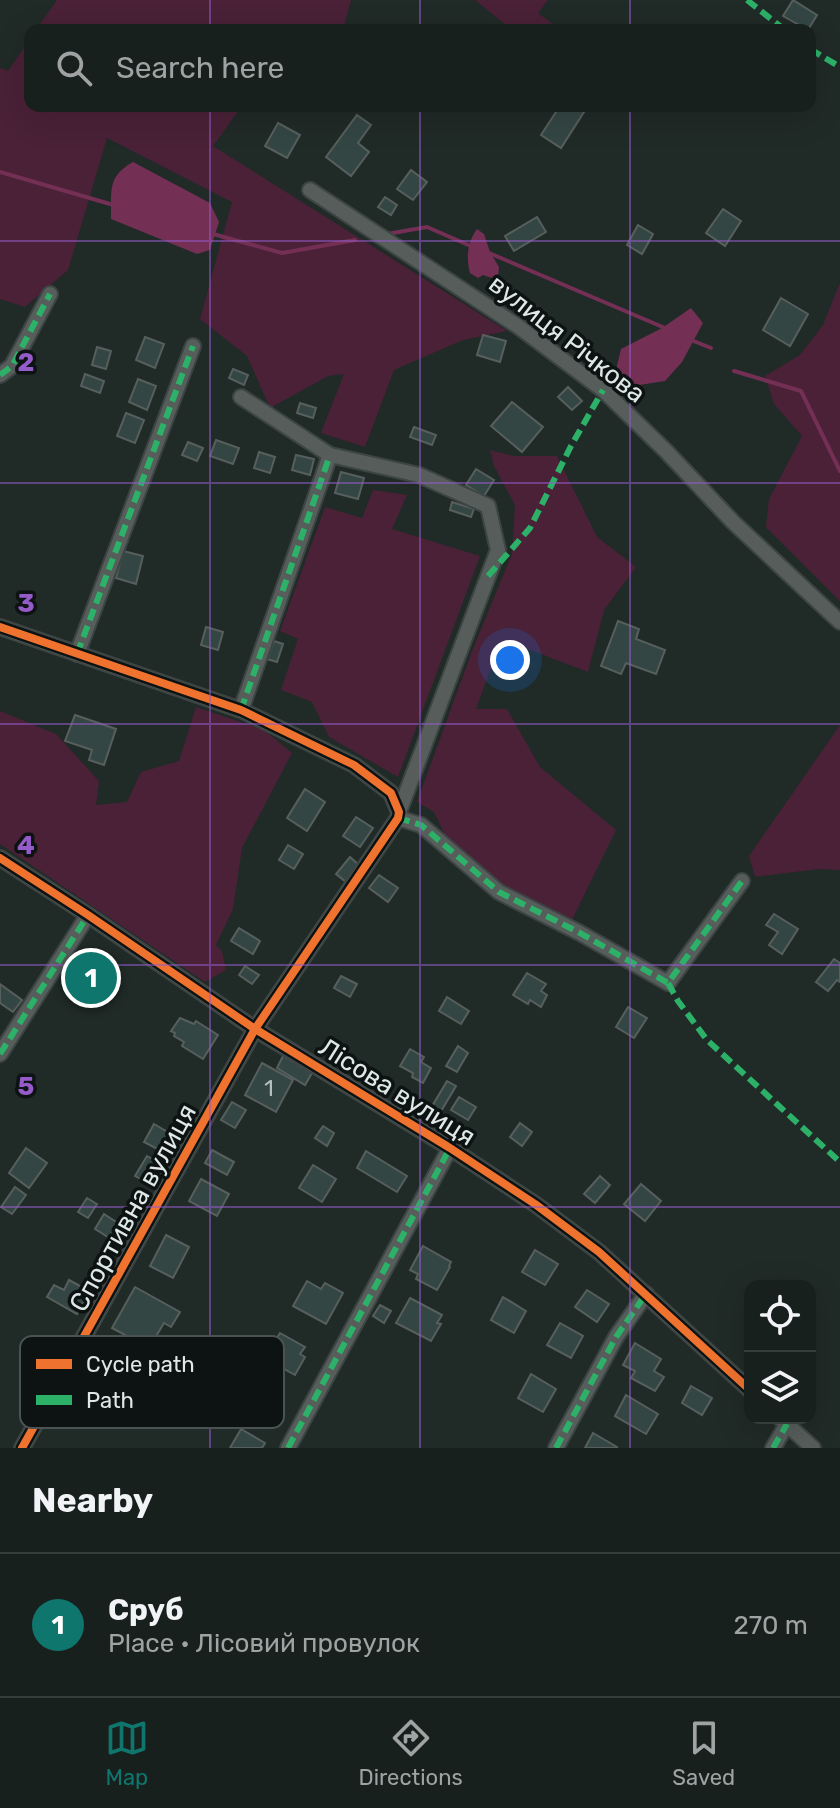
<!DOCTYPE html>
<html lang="en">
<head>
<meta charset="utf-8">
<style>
  :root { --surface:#18201d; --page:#212826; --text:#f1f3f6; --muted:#9fa3a4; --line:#363e3b; --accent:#0f766e }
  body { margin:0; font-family:Rubik,sans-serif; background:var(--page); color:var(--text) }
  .controls { position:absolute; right:24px; bottom:24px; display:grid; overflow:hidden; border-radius:16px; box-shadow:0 8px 32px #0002 }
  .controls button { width:72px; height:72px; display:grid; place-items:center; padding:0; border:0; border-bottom:2px solid var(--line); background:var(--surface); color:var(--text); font:40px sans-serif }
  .you { position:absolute; left:510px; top:660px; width:28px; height:28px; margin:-20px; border:6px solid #fff; border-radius:50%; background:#1a73e8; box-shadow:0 0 0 12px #1a73e833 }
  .badge { display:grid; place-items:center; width:52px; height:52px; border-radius:50%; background:var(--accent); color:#fff; font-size:26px; font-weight:700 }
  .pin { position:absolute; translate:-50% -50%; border:4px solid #fff; box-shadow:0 2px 8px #0006 }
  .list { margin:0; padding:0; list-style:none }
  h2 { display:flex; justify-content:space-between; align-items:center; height:104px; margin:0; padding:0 32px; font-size:34px }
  h2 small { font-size:26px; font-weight:400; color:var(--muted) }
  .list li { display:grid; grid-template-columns:52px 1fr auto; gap:24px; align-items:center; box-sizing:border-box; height:144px; padding:0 32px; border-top:2px solid var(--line) }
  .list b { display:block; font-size:30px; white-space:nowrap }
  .list p { margin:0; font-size:26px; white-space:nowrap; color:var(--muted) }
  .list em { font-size:26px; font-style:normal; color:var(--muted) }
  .icon { flex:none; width:44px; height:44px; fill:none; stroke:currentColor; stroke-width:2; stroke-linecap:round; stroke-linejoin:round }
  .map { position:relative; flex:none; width:840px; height:1448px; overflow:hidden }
  .search { position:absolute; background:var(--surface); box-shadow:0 8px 32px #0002; left:24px; right:24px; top:24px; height:88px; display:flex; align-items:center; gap:20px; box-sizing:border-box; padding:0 28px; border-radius:16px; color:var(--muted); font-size:30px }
  .sheet { height:248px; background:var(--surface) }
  nav { display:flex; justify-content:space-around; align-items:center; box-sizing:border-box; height:112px; border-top:2px solid var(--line); background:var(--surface); font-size:22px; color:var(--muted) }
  nav a { display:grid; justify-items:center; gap:4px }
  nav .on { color:var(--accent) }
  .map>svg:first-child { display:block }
  .green { fill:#4a2137 }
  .water { fill:#742f54 }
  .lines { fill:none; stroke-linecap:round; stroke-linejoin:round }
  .stream { stroke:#742f54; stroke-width:4 }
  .building { fill:#344643; stroke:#575f5d; stroke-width:2 }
  .street-casing { stroke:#3c4543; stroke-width:18 }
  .street { stroke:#565d5b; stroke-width:14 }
  .quiet { stroke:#2db169; stroke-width:6; stroke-dasharray:12 6; stroke-linecap:butt }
  .cycleway-casing { stroke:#0c1312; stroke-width:13 }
  .cycleway { stroke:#ef722f; stroke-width:8 }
  .grid { fill:none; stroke:#945bc9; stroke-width:2; stroke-opacity:0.55 }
  .labels { text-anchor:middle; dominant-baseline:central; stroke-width:7; stroke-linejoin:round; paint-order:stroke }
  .number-label { font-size:22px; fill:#b4c0bd }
  .street-label { font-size:26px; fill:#dee8e6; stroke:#0c1312 }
  .key { fill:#0c1312; stroke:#4b5352; stroke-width:2 }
  .key-label { font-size:22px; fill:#dee8e6 }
  .grid-label { font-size:26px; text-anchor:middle; font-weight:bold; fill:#945bc9; stroke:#0c1312; stroke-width:7; stroke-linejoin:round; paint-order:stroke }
</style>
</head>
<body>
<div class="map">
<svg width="840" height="1448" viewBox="0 0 840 1448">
  <rect width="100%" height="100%" fill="#202a27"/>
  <!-- green -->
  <g class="green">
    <path d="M 57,0 L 351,0 L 343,30 L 36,30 Z"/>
    <path d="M 475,0 L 548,0 L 538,13 L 561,30 L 512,30 Z"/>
    <path d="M 30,39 L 30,106 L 242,106 L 213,146 L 507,331 L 463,340 L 394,370 L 365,447 L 321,433 L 344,374 L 328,376 L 270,408 L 247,356 L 200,319 L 232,202 L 107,138 L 68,270 L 25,307 L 0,299 L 0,68 L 8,71 Z"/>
    <path d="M 839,285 L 840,285 L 840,601 L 766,527 L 769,499 L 802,436 L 774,404 L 765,376 L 800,355 L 823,325 Z"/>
    <path d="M 490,450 L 514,456 L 557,456 L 597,537 L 636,567 L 604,610 L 588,672 L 520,646 L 497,652 L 476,709 L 507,709 L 540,767 L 616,830 L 571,922 L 518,901 L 445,835 L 434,812 L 417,802 L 472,651 L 512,554 L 515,505 L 494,466 Z"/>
    <path d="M 373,490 L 407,495 L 392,529 L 480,556 L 398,777 L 329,737 L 312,702 L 281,690 L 298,639 L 280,631 L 325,507 L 362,518 Z"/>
    <path d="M 196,707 L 264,730 L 292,753 L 242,848 L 233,909 L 216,945 L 222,951 L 226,970 L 205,982 L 0,844 L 0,711 L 56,734 L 99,781 L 96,805 L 127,802 L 141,772 L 179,761 Z"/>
    <path d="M 840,725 L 840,870 L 818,869 L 755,877 L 749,856 Z"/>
  </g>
  <!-- water -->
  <g class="water">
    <path d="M 133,162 L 210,203 L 219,222 L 210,250 L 197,254 L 111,219 C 112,192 106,177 133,162 Z"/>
    <path d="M 477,229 L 484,234 L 490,252 L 499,267 L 498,277 L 492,278 L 483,275 L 478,278 L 470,273 C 466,258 467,243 477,229 Z"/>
    <path d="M 691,308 L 703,323 L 682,362 L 665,381 L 633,386 L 616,370 L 621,349 L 662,328 Z"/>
  </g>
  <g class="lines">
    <!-- stream -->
    <g class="stream">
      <path d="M 0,172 L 117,206"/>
      <path d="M 213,234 L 282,253 L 355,240"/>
      <path d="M 387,234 L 427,227 L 473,247"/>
      <path d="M 489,253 L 665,328"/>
      <path d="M 691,340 L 711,348"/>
      <path d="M 734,371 L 801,391 L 840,471"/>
    </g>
  </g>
  <!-- building -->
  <g class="building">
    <path d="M 793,0 L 817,15 L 808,30 L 783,16 Z"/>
    <path d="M 560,106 L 574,106 L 584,112 L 561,148 L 541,135 Z"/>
    <path d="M 357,115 L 371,125 L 358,143 L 369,152 L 351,176 L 326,157 Z"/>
    <path d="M 278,123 L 300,135 L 287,158 L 265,146 Z"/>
    <path d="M 411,170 L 427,182 L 413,200 L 397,189 Z"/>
    <path d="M 385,197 L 397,205 L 391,215 L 378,207 Z"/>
    <path d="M 723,209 L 741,221 L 725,246 L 706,233 Z"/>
    <path d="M 537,217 L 546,232 L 514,251 L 505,236 Z"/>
    <path d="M 638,225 L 653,234 L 642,254 L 627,245 Z"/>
    <path d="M 781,298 L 808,314 L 790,346 L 763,330 Z"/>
    <path d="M 483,335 L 506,341 L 500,362 L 477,355 Z"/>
    <path d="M 145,337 L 164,344 L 155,368 L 136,360 Z"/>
    <path d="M 97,347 L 111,351 L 106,369 L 92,365 Z"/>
    <path d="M 233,369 L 248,375 L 244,385 L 229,378 Z"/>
    <path d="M 85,374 L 104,381 L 100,393 L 81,386 Z"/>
    <path d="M 138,379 L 156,386 L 147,410 L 129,402 Z"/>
    <path d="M 568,387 L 582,401 L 572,410 L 558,397 Z"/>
    <path d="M 512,402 L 543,427 L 522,452 L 491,426 Z"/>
    <path d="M 300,403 L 316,408 L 313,418 L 297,413 Z"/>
    <path d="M 126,413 L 144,420 L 135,443 L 117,436 Z"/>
    <path d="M 414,427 L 436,435 L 432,445 L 410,437 Z"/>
    <path d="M 216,440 L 239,448 L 233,464 L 210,456 Z"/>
    <path d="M 188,442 L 203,448 L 197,461 L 182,455 Z"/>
    <path d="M 259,452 L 275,457 L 270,473 L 254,468 Z"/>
    <path d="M 296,455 L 314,459 L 310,475 L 292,470 Z"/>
    <path d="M 476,469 L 494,480 L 484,496 L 466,485 Z"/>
    <path d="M 341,472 L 364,478 L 358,499 L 335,493 Z"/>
    <path d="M 452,502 L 474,509 L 471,517 L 450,510 Z"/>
    <path d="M 123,551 L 143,556 L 136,584 L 116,578 Z"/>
    <path d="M 618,621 L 639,629 L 636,639 L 665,650 L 656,674 L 626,663 L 621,674 L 601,666 Z"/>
    <path d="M 206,627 L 223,632 L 218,650 L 201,645 Z"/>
    <path d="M 274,641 L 283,644 L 277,662 L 267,659 Z"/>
    <path d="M 75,715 L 116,729 L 104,765 L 89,760 L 92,750 L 65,741 Z"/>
    <path d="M 305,789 L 325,802 L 307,831 L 287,818 Z"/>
    <path d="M 356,817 L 373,828 L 360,847 L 343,836 Z"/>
    <path d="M 288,845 L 303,854 L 294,869 L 279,860 Z"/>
    <path d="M 350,857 L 359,865 L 346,882 L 336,874 Z"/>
    <path d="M 379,875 L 398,888 L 388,902 L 369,888 Z"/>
    <path d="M 774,914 L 798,929 L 782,954 L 769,945 L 778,932 L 766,925 Z"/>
    <path d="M 239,928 L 260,941 L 253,954 L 231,941 Z"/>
    <path d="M 834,959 L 840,963 L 840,982 L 837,980 L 828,991 L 816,982 Z"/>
    <path d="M 91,960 L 108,973 L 91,994 L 74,983 Z"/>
    <path d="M 245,966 L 259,975 L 252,984 L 239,975 Z"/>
    <path d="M 527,973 L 546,984 L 541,991 L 547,995 L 541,1007 L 530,1000 L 528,1004 L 513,995 Z"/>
    <path d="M 341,976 L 357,984 L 350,997 L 334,988 Z"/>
    <path d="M 0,984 L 22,1000 L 13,1012 L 0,1003 Z"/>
    <path d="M 447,997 L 469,1011 L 461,1024 L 439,1011 Z"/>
    <path d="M 628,1007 L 647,1018 L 634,1038 L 616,1027 Z"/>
    <path d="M 180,1018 L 194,1024 L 196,1021 L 218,1035 L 203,1059 L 182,1046 L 184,1042 L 174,1036 L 175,1033 L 171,1031 Z"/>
    <path d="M 458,1046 L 468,1053 L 457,1072 L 446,1066 Z"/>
    <path d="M 410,1049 L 424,1057 L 421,1062 L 431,1068 L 423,1083 L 412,1077 L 413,1073 L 400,1066 Z"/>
    <path d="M 283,1056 L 312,1073 L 305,1085 L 277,1068 Z"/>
    <path d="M 262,1063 L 293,1080 L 276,1112 L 245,1095 Z"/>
    <path d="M 447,1081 L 456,1086 L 440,1113 L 431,1108 Z"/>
    <path d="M 459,1097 L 476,1107 L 468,1120 L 451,1110 Z"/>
    <path d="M 232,1102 L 246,1110 L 235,1128 L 221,1120 Z"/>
    <path d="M 520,1123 L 532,1132 L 522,1146 L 510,1137 Z"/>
    <path d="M 154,1124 L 173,1135 L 163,1152 L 144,1142 Z"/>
    <path d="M 323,1126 L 334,1133 L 327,1146 L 315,1138 Z"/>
    <path d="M 26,1148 L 47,1163 L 29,1188 L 9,1173 Z"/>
    <path d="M 212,1150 L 234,1162 L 227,1175 L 205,1163 Z"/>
    <path d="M 366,1151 L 407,1176 L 397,1192 L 357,1168 Z"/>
    <path d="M 147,1156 L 165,1166 L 153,1186 L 135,1176 Z"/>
    <path d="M 313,1165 L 336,1179 L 322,1202 L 299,1188 Z"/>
    <path d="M 600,1176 L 610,1185 L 595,1203 L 584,1194 Z"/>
    <path d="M 201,1179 L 229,1194 L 217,1216 L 189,1201 Z"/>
    <path d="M 641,1184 L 661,1201 L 645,1221 L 624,1204 Z"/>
    <path d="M 15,1187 L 26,1195 L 12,1214 L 1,1207 Z"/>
    <path d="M 87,1198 L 97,1204 L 88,1218 L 78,1212 Z"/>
    <path d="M 104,1214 L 127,1229 L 119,1244 L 95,1229 Z"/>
    <path d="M 166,1235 L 189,1247 L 173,1278 L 150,1266 Z"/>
    <path d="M 423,1246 L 451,1262 L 449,1266 L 450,1267 L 437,1290 L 416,1279 L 418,1274 L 410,1270 Z"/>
    <path d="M 535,1250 L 558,1264 L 545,1285 L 522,1272 Z"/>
    <path d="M 69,1280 L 89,1291 L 77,1314 L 47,1297 L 54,1285 L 64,1290 Z"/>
    <path d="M 307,1281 L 321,1289 L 325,1283 L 343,1293 L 326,1324 L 293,1306 Z"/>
    <path d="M 135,1287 L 180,1312 L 171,1327 L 164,1323 L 149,1348 L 112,1328 Z"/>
    <path d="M 587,1290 L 609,1304 L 597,1322 L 575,1307 Z"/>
    <path d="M 503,1297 L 526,1311 L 514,1333 L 491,1320 Z"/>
    <path d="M 410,1298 L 442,1315 L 437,1323 L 441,1324 L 431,1341 L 396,1323 Z"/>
    <path d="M 380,1305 L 391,1311 L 384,1323 L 373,1316 Z"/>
    <path d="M 560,1323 L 583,1336 L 571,1358 L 547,1345 Z"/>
    <path d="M 280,1333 L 305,1347 L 300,1354 L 305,1357 L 295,1375 L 277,1365 L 280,1359 L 268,1352 Z"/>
    <path d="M 635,1343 L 661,1359 L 654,1371 L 664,1377 L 655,1391 L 631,1378 L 635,1371 L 623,1365 Z"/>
    <path d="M 531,1374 L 556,1389 L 543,1412 L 518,1398 Z"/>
    <path d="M 691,1386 L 712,1398 L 702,1415 L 682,1403 Z"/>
    <path d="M 626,1395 L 658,1414 L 646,1434 L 615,1416 Z"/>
    <path d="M 241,1429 L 265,1443 L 262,1448 L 230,1448 Z"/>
    <path d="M 593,1433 L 617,1447 L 617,1448 L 585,1448 Z"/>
  </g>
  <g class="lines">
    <!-- street casing -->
    <g class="street-casing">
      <g id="street">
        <path d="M 310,190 L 519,327 L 603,390 L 666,451 L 733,522 L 840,622"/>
        <path d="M 0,375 L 12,366 L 50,294"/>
        <path d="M 241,397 L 330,455 L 419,475 L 488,506 L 498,550 L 399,812"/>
        <path d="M 0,627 L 241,710 L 354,765 L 391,793 L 399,812 L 398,818 L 255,1029 L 22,1448"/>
        <path d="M 77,654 L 193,346"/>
        <path d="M 241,710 L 330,455"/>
        <path d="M 398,818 L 421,825 L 499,892 L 580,933 L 668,983 L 742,881"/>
        <path d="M 0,858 L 88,915 L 255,1029 L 450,1148 L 535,1204 L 599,1252 L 750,1390"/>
        <path d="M 0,1054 L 88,915"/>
        <path d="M 780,1418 L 813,1448"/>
        <path d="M 288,1448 L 450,1148"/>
        <path d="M 556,1448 L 616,1337 L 646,1294"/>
        <path d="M 773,1448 L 787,1424"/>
      </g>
    </g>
    <!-- street -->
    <use href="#street" class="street"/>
    <!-- quiet -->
    <g class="quiet">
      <path d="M 747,0 L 785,30"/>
      <path d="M 810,49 L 840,67"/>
      <path d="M 0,375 L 12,366 L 50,294"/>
      <path d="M 488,576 L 530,528 L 571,446 L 603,390"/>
      <path d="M 77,654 L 193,346"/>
      <path d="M 241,710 L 330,455"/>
      <path d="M 398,818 L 421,825 L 499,892 L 580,933 L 668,983 L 742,881"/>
      <path d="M 668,983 L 678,1001 L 707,1040 L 840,1162"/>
      <path d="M 0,1054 L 88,915"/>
      <path d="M 288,1448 L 450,1148"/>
      <path d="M 556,1448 L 616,1337 L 646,1294"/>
      <path d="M 773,1448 L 787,1424"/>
    </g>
    <!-- cycleway casing -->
    <g class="cycleway-casing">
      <g id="cycleway">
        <path d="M 0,627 L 241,710 L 354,765 L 391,793 L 399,812 L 398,818 L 255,1029 L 22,1448"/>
        <path d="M 0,858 L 88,915 L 255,1029 L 450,1148 L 535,1204 L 599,1252 L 750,1390"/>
      </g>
    </g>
    <!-- cycleway -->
    <use href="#cycleway" class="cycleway"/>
  </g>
  <!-- grid -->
  <path class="grid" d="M 210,0 L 210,30M 420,0 L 420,30M 630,0 L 630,30M 210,106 L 210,1448M 420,106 L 420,1448M 630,106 L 630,1448M 0,241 L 840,241M 0,483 L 840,483M 0,724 L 840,724M 0,965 L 840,965M 0,1207 L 840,1207"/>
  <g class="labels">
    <!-- number labels -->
    <g class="number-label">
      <text x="269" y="1088">1</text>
    </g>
    <!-- street labels -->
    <g class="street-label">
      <text transform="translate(567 339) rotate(38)">вулиця Річкова</text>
      <text transform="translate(397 1092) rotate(32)">Лісова вулиця</text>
      <text transform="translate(133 1208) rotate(-61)">Спортивна вулиця</text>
    </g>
  </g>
  <!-- legend -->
  <rect x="20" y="1336" width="264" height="92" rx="12" class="key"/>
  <rect x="36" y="1359" width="36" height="10" fill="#ef722f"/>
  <rect x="36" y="1395" width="36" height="10" fill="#2db169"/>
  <g class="key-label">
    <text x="86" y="1372">Cycle path</text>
    <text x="86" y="1408">Path</text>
  </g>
  <g class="grid-label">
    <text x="26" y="371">2</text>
    <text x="26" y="612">3</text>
    <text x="26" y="854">4</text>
    <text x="26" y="1095">5</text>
  </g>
</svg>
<div class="controls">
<button><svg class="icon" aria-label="locate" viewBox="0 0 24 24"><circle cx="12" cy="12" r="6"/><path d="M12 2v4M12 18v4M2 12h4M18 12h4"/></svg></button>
<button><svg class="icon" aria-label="layers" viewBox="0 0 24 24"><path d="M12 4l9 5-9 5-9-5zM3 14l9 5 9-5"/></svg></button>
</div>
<div class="you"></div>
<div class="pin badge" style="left:91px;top:978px">1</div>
<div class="search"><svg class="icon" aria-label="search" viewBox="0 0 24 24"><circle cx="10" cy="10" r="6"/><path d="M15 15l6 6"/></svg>Search here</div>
</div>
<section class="sheet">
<h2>Nearby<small></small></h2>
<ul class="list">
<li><span class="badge">1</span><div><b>Сруб</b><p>Place · Лісовий провулок</p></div><em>270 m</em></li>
</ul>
</section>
<nav>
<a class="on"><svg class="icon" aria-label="map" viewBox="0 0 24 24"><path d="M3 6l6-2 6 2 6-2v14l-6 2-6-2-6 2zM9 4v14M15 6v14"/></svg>Map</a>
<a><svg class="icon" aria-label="directions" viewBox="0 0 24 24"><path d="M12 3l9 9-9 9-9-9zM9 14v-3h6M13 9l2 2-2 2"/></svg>Directions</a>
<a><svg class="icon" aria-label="saved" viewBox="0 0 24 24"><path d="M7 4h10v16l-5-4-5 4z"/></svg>Saved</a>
</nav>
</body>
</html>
